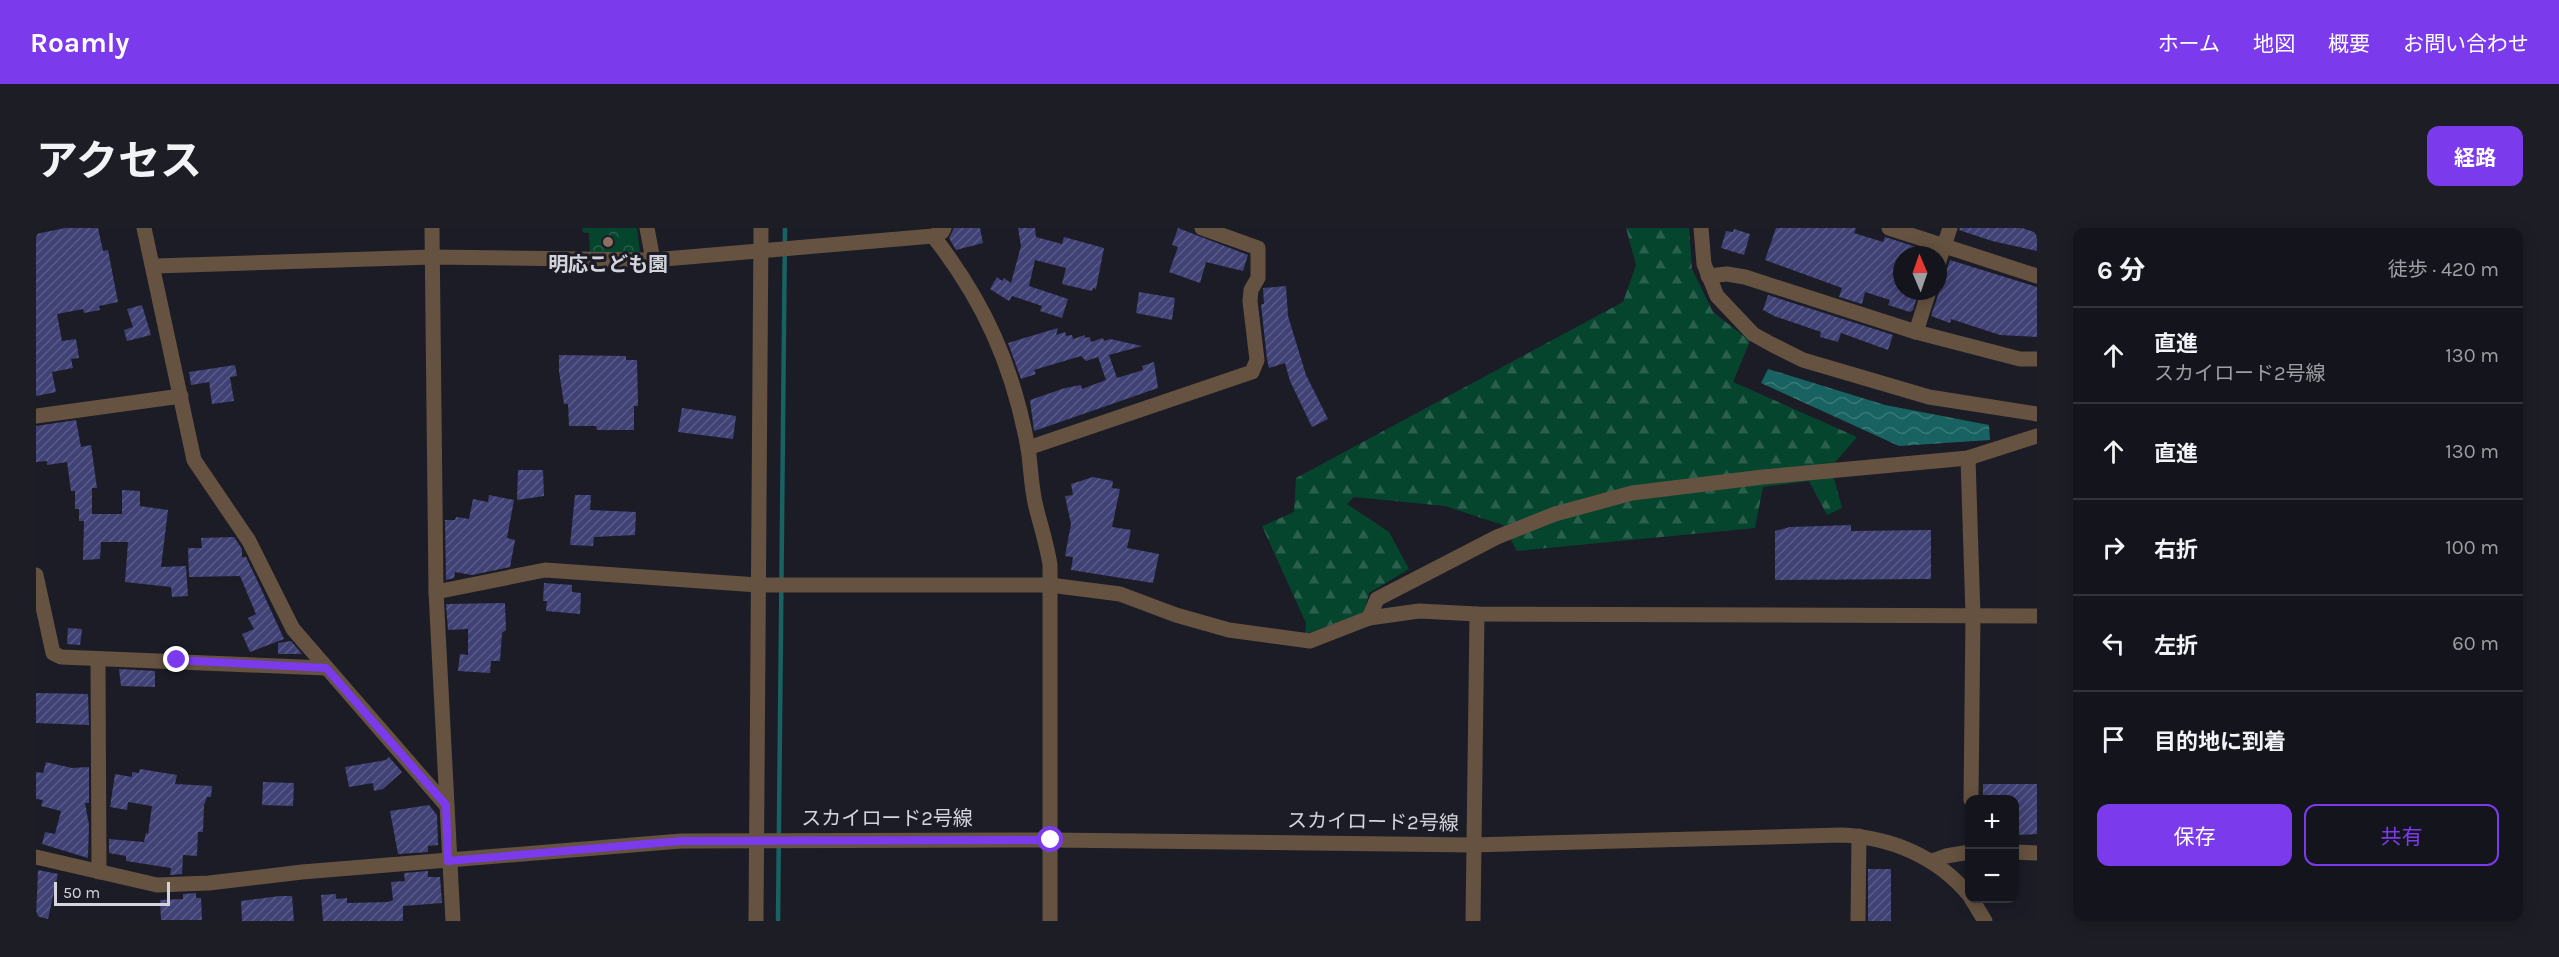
<!DOCTYPE html>
<html lang="ja">
<head>
<meta charset="utf-8">
<style>
  :root { --surface:#14151c; --page:#1d1e25; --text:#f1f3f6; --muted:#9d9fa3; --line:#33343b; --accent:#7c3aed }
  body { margin:0; font-family:Karla,"Noto Sans JP",sans-serif; background:var(--page); color:var(--text) }
  .controls { position:absolute; right:18px; bottom:18px; display:grid; overflow:hidden; border-radius:12px; box-shadow:0 3px 15px #0003 }
  .controls button { width:54px; height:54px; display:grid; place-items:center; padding:0; border:0; border-bottom:2px solid var(--line); background:var(--surface); color:var(--text); font:30px sans-serif }
  .compass { position:absolute; left:1857px; top:18px; width:54px; height:54px; border-radius:50%; background:var(--surface); box-shadow:0 3px 15px #0003; rotate:358deg }
  .scale { position:absolute; left:18px; bottom:15px; width:116px; box-sizing:border-box; padding-left:6px; border:3px solid #d4d5dc; border-top:0; font-size:16px; line-height:21px; white-space:nowrap; color:#d4d5dc; -webkit-text-stroke:4px #1b1c26; paint-order:stroke }
  .stop { position:absolute; width:18px; height:18px; margin:-14px; border:4px solid #7c3aed; border-radius:50%; background:#fff }
  .stop.end { background:#7c3aed; border-color:#fff; box-shadow:0 2px 6px #0008 }
  .list { margin:0; padding:0; list-style:none }
  h2 { display:flex; justify-content:space-between; align-items:center; height:78px; margin:0; padding:0 24px; font-size:26px }
  h2 small { font-size:20px; font-weight:400; color:var(--muted) }
  .list li { display:grid; grid-template-columns:39px 1fr auto; gap:18px; align-items:center; box-sizing:border-box; height:96px; padding:0 24px; border-top:2px solid var(--line) }
  .list b { display:block; font-size:22px; white-space:nowrap }
  .list p { margin:0; font-size:20px; white-space:nowrap; color:var(--muted) }
  .list em { font-size:20px; font-style:normal; color:var(--muted) }
  .actions { display:flex; gap:12px; padding:18px 24px }
  .actions a { flex:1; padding:14px 0; border:2px solid var(--accent); border-radius:12px; text-align:center; font-size:21px; color:var(--accent) }
  .actions .main { background:var(--accent); color:#fff }
  .icon { flex:none; width:33px; height:33px; fill:none; stroke:currentColor; stroke-width:2; stroke-linecap:round; stroke-linejoin:round }
  .map { position:relative; flex:none; width:2001px; height:693px; overflow:hidden; border-radius:12px }
  header { display:flex; align-items:center; gap:36px; box-sizing:border-box; height:84px; padding:0 30px; background:var(--accent); color:#fff }
  header strong { font-size:28px }
  nav { display:flex; gap:33px; margin-inline-start:auto; font-size:21px }
  .intro { display:flex; align-items:center; justify-content:space-between; box-sizing:border-box; height:144px; padding:0 36px }
  h1 { margin:0; font-size:42px }
  .button { padding:15px 27px; border-radius:12px; background:var(--accent); color:#fff; font-size:21px; font-weight:700 }
  main { display:flex; gap:36px; padding:0 36px }
  aside { flex:1; background:var(--surface); border-radius:12px; box-shadow:0 3px 15px #0003 }
  .map>svg:first-child { display:block }
  .forest { fill:url(#forest-firs) }
  .park { fill:url(#park-crowns) }
  .water { fill:url(#water-waves) }
  .lines { fill:none; stroke-linecap:round; stroke-linejoin:round }
  .stream { stroke:#196262; stroke-width:4.5 }
  .building { fill:url(#building-hatch) }
  .minor { stroke:#655240; stroke-width:15 }
  .route { stroke:#7c3aed; stroke-width:8 }
  .education-dot { fill:#8d6e63; stroke:#1b1c26; stroke-width:2 }
  .labels { text-anchor:middle; dominant-baseline:central; stroke-width:6; stroke-linejoin:round; paint-order:stroke }
  .poi-label { font-size:20px; font-weight:bold; fill:#d4d5dc; stroke:#1b1c26 }
  .street-label { font-size:20px; fill:#d4d5dc; stroke:#1b1c26 }
</style>
</head>
<body>
<header>
<strong>Roamly</strong>
<nav><a>ホーム</a><a>地図</a><a>概要</a><a>お問い合わせ</a></nav>
</header>
<div class="intro"><h1>アクセス</h1><a class="button">経路</a></div>
<main>
<div class="map">
<svg width="2001" height="693" viewBox="0 0 2001 693">
  <defs>
    <pattern id="forest-firs" width="22" height="20" patternUnits="userSpaceOnUse" patternTransform="scale(1.5)"><rect width="22" height="20" fill="#05452e"/><path d="M5 1l3.5 6h-7zM16 11l3.5 6h-7z" fill="#295f4c"/></pattern>
    <pattern id="park-crowns" width="20" height="18" patternUnits="userSpaceOnUse" patternTransform="scale(1.5)"><rect width="20" height="18" fill="#05452e"/><path d="M2 6a3 3 0 1 1 6 0M12 15a3 3 0 1 1 6 0" fill="none" stroke="#295f4c"/></pattern>
    <pattern id="water-waves" width="16" height="10" patternUnits="userSpaceOnUse" patternTransform="scale(1.5)"><rect width="16" height="10" fill="#196262"/><path d="M0 5q4-4 8 0t8 0" fill="none" stroke="#3a7878"/></pattern>
    <pattern id="building-hatch" width="6" height="6" patternUnits="userSpaceOnUse" patternTransform="scale(1.5)"><rect width="6" height="6" fill="#404175"/><path d="M-1 1l2-2M0 6l6-6M5 7l2-2" fill="none" stroke="#5b5c88"/></pattern>
  </defs>
  <rect width="100%" height="100%" fill="#1b1c26"/>
  <!-- forest -->
  <path class="forest" d="M 1590,0 L 1653,0 L 1656,41 L 1677,84 L 1714,113 L 1697,154 L 1821,209 L 1795,239 L 1806,280 L 1791,287 L 1773,253 L 1727,259 L 1719,300 L 1481,323 L 1467,297 L 1409,278 L 1318,269 L 1311,276 L 1353,304 L 1373,341 L 1333,365 L 1328,385 L 1269,406 L 1270,395 L 1226,298 L 1258,284 L 1260,250 L 1587,74 L 1600,37 Z"/>
  <!-- park -->
  <path class="park" d="M 546,0 L 601,0 L 604,25 L 554,25 L 553,5 L 547,4 Z"/>
  <!-- water -->
  <path class="water" d="M 1732,141 L 1849,177 L 1953,197 L 1954,212 L 1863,218 L 1725,155 Z"/>
  <g class="lines">
    <!-- stream -->
    <path class="stream" d="M 742,693 L 749,0"/>
  </g>
  <!-- building -->
  <g class="building">
    <path d="M 29,0 L 62,0 L 67,23 L 72,22 L 82,74 L 63,78 L 64,82 L 48,85 L 47,81 L 21,86 L 26,113 L 40,111 L 43,130 L 35,131 L 37,140 L 16,144 L 20,164 L 0,168 L 0,6 Z"/>
    <path d="M 918,0 L 944,0 L 947,15 L 920,22 L 913,10 Z"/>
    <path d="M 982,0 L 999,0 L 1000,9 L 1026,16 L 1028,9 L 1068,20 L 1060,61 L 1057,60 L 1056,63 L 1026,56 L 1030,40 L 999,32 L 993,58 L 1032,71 L 1026,90 L 1004,83 L 1006,78 L 976,68 L 973,73 L 954,61 L 961,49 L 966,53 L 968,50 L 975,55 L 985,18 Z"/>
    <path d="M 1142,0 L 1212,27 L 1207,43 L 1170,34 L 1164,55 L 1133,44 L 1142,19 L 1136,17 Z"/>
    <path d="M 1740,0 L 1820,0 L 1818,5 L 1847,14 L 1849,9 L 1896,24 L 1895,27 L 1866,27 L 1866,63 L 1883,63 L 1877,82 L 1874,84 L 1852,77 L 1854,72 L 1829,64 L 1826,76 L 1803,69 L 1806,60 L 1729,32 Z"/>
    <path d="M 1924,0 L 1986,0 L 2001,5 L 2001,23 L 1956,13 L 1923,2 Z"/>
    <path d="M 1698,1 L 1714,6 L 1708,27 L 1685,20 L 1690,3 L 1697,4 Z"/>
    <path d="M 1914,32 L 2001,59 L 2001,109 L 1964,107 L 1915,91 L 1914,95 L 1895,88 Z"/>
    <path d="M 1250,58 L 1252,88 L 1270,147 L 1292,191 L 1276,199 L 1254,153 L 1249,135 L 1233,140 L 1231,131 L 1225,76 L 1228,76 L 1227,60 Z"/>
    <path d="M 1103,64 L 1139,70 L 1136,92 L 1100,85 Z"/>
    <path d="M 1732,67 L 1857,107 L 1852,122 L 1805,105 L 1802,114 L 1784,109 L 1785,104 L 1738,88 L 1727,82 Z"/>
    <path d="M 106,77 L 115,107 L 91,113 L 88,102 L 97,99 L 91,81 Z"/>
    <path d="M 1022,100 L 1020,107 L 1029,104 L 1030,108 L 1036,107 L 1037,111 L 1049,107 L 1049,110 L 1054,109 L 1055,114 L 1067,110 L 1068,113 L 1074,111 L 1106,118 L 1073,127 L 1081,150 L 1107,142 L 1106,138 L 1118,134 L 1122,160 L 998,203 L 994,172 L 1029,160 L 1045,157 L 1046,161 L 1070,152 L 1062,129 L 1050,133 L 1045,128 L 998,142 L 1000,146 L 985,151 L 972,115 Z"/>
    <path d="M 523,127 L 590,128 L 590,132 L 601,132 L 602,178 L 598,178 L 598,202 L 561,202 L 560,198 L 533,198 L 532,176 L 528,176 L 523,143 Z"/>
    <path d="M 199,137 L 201,148 L 194,149 L 198,173 L 176,176 L 173,154 L 155,157 L 153,144 Z"/>
    <path d="M 646,180 L 700,188 L 697,211 L 642,204 Z"/>
    <path d="M 40,192 L 45,219 L 55,217 L 61,260 L 56,260 L 56,286 L 86,286 L 86,262 L 104,263 L 104,278 L 132,282 L 125,339 L 150,338 L 152,368 L 136,369 L 135,359 L 89,354 L 92,314 L 65,314 L 64,331 L 47,332 L 48,293 L 43,293 L 43,281 L 39,281 L 39,263 L 35,263 L 31,234 L 11,237 L 11,233 L 0,234 L 0,198 Z"/>
    <path d="M 482,242 L 507,242 L 508,268 L 481,272 Z"/>
    <path d="M 1057,249 L 1077,253 L 1076,260 L 1084,261 L 1076,299 L 1095,302 L 1091,320 L 1123,326 L 1117,355 L 1035,342 L 1037,329 L 1029,328 L 1035,296 L 1029,268 L 1037,267 L 1035,256 Z"/>
    <path d="M 453,267 L 478,272 L 471,310 L 479,312 L 474,339 L 436,347 L 419,344 L 418,350 L 410,352 L 409,292 L 419,292 L 420,289 L 433,291 L 437,271 L 452,274 Z"/>
    <path d="M 539,267 L 555,267 L 554,282 L 600,284 L 599,307 L 558,309 L 557,318 L 534,317 Z"/>
    <path d="M 1815,297 L 1815,303 L 1895,302 L 1895,351 L 1739,352 L 1739,303 L 1754,299 Z"/>
    <path d="M 198,309 L 206,321 L 206,329 L 210,329 L 221,352 L 248,411 L 214,424 L 206,406 L 218,401 L 212,390 L 220,386 L 204,348 L 153,349 L 152,320 L 166,320 L 165,310 Z"/>
    <path d="M 508,355 L 536,357 L 536,364 L 545,365 L 544,386 L 510,383 L 511,373 L 507,373 Z"/>
    <path d="M 469,375 L 470,402 L 466,405 L 464,433 L 455,433 L 454,445 L 422,443 L 424,426 L 432,427 L 432,401 L 412,402 L 410,376 Z"/>
    <path d="M 32,400 L 46,401 L 44,417 L 31,416 Z"/>
    <path d="M 255,413 L 266,426 L 242,426 L 242,415 Z"/>
    <path d="M 83,441 L 119,443 L 119,459 L 85,458 Z"/>
    <path d="M 0,465 L 52,466 L 53,497 L 0,495 Z"/>
    <path d="M 353,529 L 366,544 L 347,561 L 338,563 L 337,555 L 313,559 L 309,539 L 350,532 Z"/>
    <path d="M 10,534 L 36,540 L 53,539 L 53,575 L 49,575 L 53,597 L 52,630 L 6,616 L 9,604 L 19,606 L 25,583 L 5,578 L 7,572 L 0,571 L 0,544 L 7,545 Z"/>
    <path d="M 104,541 L 141,547 L 139,556 L 176,558 L 175,569 L 171,569 L 168,577 L 167,604 L 162,604 L 161,628 L 147,627 L 146,646 L 134,647 L 135,640 L 90,633 L 90,628 L 73,625 L 73,611 L 108,614 L 110,605 L 112,606 L 116,578 L 92,574 L 91,582 L 74,579 L 79,546 L 96,549 L 96,544 L 103,545 Z"/>
    <path d="M 227,554 L 258,555 L 257,578 L 226,577 Z"/>
    <path d="M 1947,556 L 2001,556 L 2001,606 L 1978,607 L 1978,572 L 1947,572 Z"/>
    <path d="M 393,577 L 401,587 L 402,617 L 392,618 L 392,624 L 362,626 L 354,583 Z"/>
    <rect x="1832" y="641" width="23" height="52"/>
    <path d="M 2,642 L 22,646 L 12,691 L 0,688 Z"/>
    <path d="M 392,643 L 392,649 L 404,649 L 406,675 L 367,678 L 367,693 L 287,693 L 285,667 L 300,666 L 300,671 L 311,670 L 311,675 L 352,674 L 357,672 L 355,654 L 369,653 L 368,645 Z"/>
    <path d="M 160,665 L 160,670 L 165,670 L 166,692 L 125,692 L 124,672 L 147,671 L 147,666 Z"/>
    <path d="M 244,668 L 256,668 L 258,693 L 206,693 L 205,673 Z"/>
  </g>
  <g class="lines">
    <!-- minor -->
    <g class="minor">
      <path d="M 108,0 L 158,232 L 213,313 L 257,401 L 410,577"/>
      <path d="M 396,0 L 400,364 L 417,693"/>
      <path d="M 611,0 L 617,32"/>
      <path d="M 1665,0 L 1668,36 L 1681,68 L 1717,106 L 1735,116 L 1767,132 L 1893,169 L 2001,186"/>
      <path d="M 1853,0 L 2001,48"/>
      <path d="M 897,8 C 948,73 977,138 992,220 C 995,239 995,260 1000,279 C 1005,299 1011,317 1014,337 L 1014,693"/>
      <path d="M 1902,36 L 1914,0"/>
      <path d="M 119,38 L 396,29 L 617,32 L 897,8 L 906,4 L 908,0"/>
      <path d="M 1672,48 L 1691,46 L 1709,49 L 1880,104 L 1984,131 L 2001,131"/>
      <path d="M 1880,104 L 1893,63"/>
      <path d="M 0,188 L 145,168"/>
      <path d="M 992,220 L 1216,144 L 1221,132 L 1214,73 L 1215,62 L 1222,50 L 1222,20 L 1166,0"/>
      <path d="M 1932,230 L 1937,387 L 1935,572"/>
      <path d="M 0,347 L 17,425 L 25,429 L 289,440"/>
      <path d="M 400,364 L 509,342 L 722,357 L 1014,357 L 1084,366 L 1140,387 L 1193,402 L 1274,413 L 1333,390 L 1383,383 L 1441,386 L 2001,388"/>
      <path d="M 1333,390 L 1341,371 L 1461,309 L 1519,286 L 1596,265 L 1727,249 L 1932,230 L 2001,208"/>
      <path d="M 62,432 L 63,644"/>
      <path d="M 1978,624 L 2001,625"/>
      <path d="M 0,629 L 121,657 L 173,655 L 266,644 L 645,613 L 1015,612 L 1437,617 L 1805,607 C 1855,609 1902,629 1934,668"/>
      <path d="M 1896,633 L 1910,628 L 1934,624"/>
      <path d="M 1935,670 L 1949,693"/>
      <path d="M 720,693 L 725,0"/>
      <path d="M 1437,693 L 1441,386"/>
      <path d="M 1822,693 L 1823,608"/>
    </g>
  </g>
  <g class="lines">
    <!-- route -->
    <path class="route" d="M 141,432 L 290,440 L 410,577 L 412,633 L 645,613 L 1015,612"/>
  </g>
  <!-- markers -->
  <circle class="education-dot" cx="572" cy="14" r="6"/>
  <g class="labels">
    <!-- poi labels -->
    <g class="poi-label">
      <text x="572" y="36">明応こども園</text>
    </g>
    <!-- street labels -->
    <g class="street-label">
      <text x="851" y="590">スカイロード2号線</text>
      <text transform="translate(1337 594) rotate(1)">スカイロード2号線</text>
    </g>
  </g>
</svg>
<div class="controls">
<button>+</button>
<button>−</button>
</div>
<svg class="compass" viewBox="-18 -18 36 36"><path d="M0-13l5 13h-10z" fill="#e53935"/><path d="M0 13l5-13h-10z" fill="#9d9fa3"/></svg>
<div class="scale">50 m</div>
<div class="stop" style="left:1015px;top:612px"></div>
<div class="stop end" style="left:141px;top:432px"></div>
</div>
<aside>
<h2>6 分<small>徒歩 · 420 m</small></h2>
<ul class="list">
<li><svg class="icon" aria-label="ahead" viewBox="0 0 24 24"><path d="M12 20V5M6 11l6-6 6 6"/></svg><div><b>直進</b><p>スカイロード2号線</p></div><em>130 m</em></li>
<li><svg class="icon" aria-label="ahead" viewBox="0 0 24 24"><path d="M12 20V5M6 11l6-6 6 6"/></svg><div><b>直進</b></div><em>130 m</em></li>
<li><svg class="icon" aria-label="right" viewBox="0 0 24 24"><path d="M7 20v-9h11M14 6l5 5-5 5"/></svg><div><b>右折</b></div><em>100 m</em></li>
<li><svg class="icon" aria-label="left" viewBox="0 0 24 24"><path d="M17 20v-9H6M10 6l-5 5 5 5"/></svg><div><b>左折</b></div><em>60 m</em></li>
<li><svg class="icon" aria-label="arrive" viewBox="0 0 24 24"><path d="M6 21V4h12l-3 4 3 4H6"/></svg><div><b>目的地に到着</b></div></li>
</ul>
<div class="actions"><a class="main">保存</a><a>共有</a></div>
</aside>
</main>
</body>
</html>
